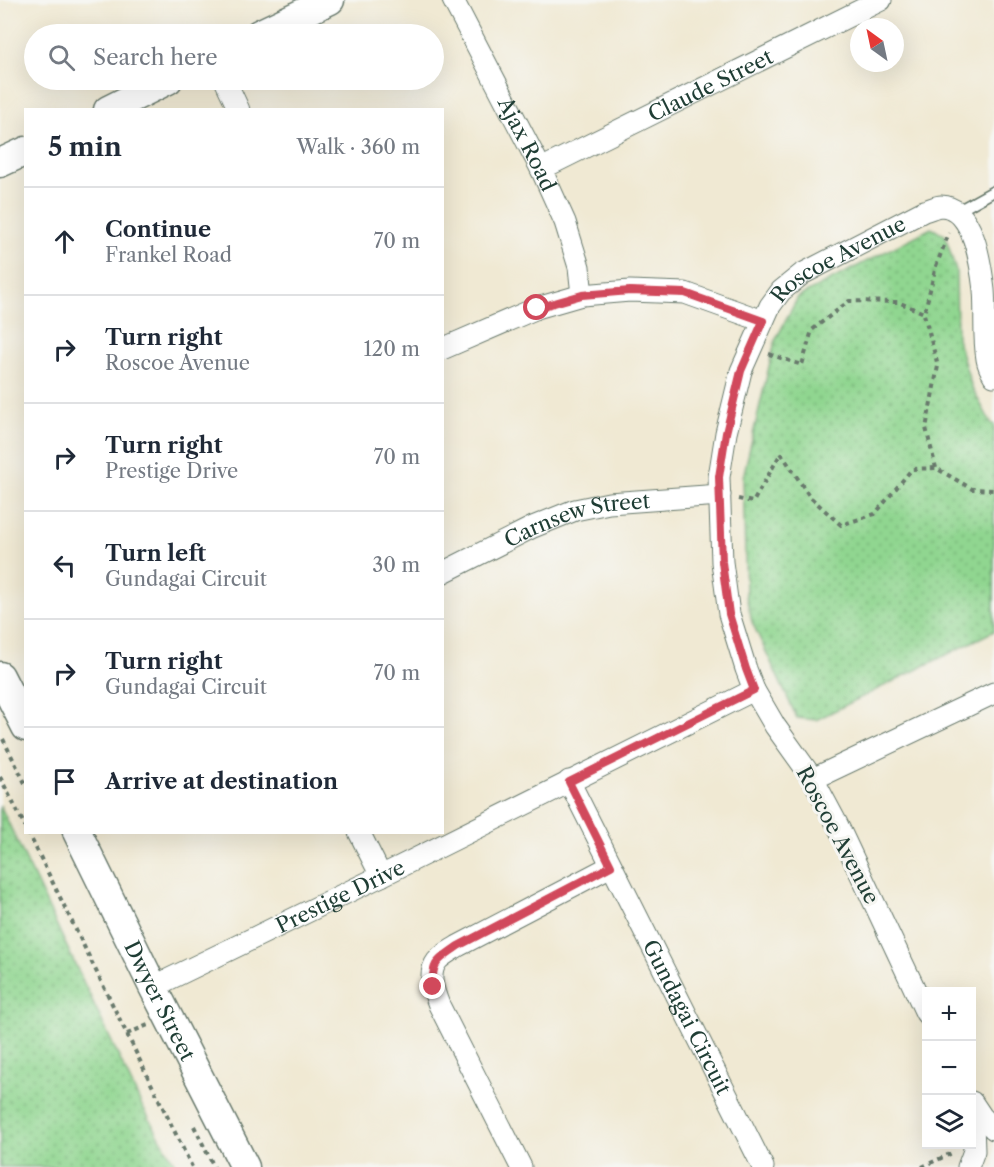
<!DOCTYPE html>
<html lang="en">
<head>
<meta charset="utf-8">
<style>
  :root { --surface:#fff; --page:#f2f2f3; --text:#1f2937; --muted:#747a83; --line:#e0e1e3 }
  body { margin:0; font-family:"Libre Caslon Text",serif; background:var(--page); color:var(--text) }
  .controls { position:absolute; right:18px; bottom:18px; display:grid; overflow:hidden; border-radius:0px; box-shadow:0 6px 24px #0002 }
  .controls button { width:54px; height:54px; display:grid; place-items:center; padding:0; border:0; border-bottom:2px solid var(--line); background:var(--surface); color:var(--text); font:30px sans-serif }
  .compass { position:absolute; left:850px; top:18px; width:54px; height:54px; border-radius:50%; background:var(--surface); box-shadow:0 6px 24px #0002; rotate:327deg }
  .stop { position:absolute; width:18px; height:18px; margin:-14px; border:4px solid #d1495b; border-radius:50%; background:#fff }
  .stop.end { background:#d1495b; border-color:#fff; box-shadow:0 2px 6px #0008 }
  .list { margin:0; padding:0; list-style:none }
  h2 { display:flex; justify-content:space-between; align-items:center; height:78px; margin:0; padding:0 24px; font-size:26px }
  h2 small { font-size:20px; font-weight:400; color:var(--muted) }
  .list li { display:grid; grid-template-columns:39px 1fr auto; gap:18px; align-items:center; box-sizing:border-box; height:108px; padding:0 24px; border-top:2px solid var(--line) }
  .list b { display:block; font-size:22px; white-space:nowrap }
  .list p { margin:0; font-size:20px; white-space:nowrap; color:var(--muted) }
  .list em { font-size:20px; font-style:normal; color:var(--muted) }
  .icon { flex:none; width:33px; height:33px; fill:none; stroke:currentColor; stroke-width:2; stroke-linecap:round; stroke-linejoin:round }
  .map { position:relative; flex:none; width:994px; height:1167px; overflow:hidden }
  .search { position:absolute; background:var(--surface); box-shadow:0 6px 24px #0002; left:24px; top:24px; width:420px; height:66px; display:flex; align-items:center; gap:15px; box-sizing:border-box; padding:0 21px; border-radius:33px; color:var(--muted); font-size:22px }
  .panel { position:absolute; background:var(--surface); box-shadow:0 6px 24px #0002; left:24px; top:108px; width:420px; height:726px; border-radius:0px }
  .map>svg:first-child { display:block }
  .park { fill:url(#park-dots); stroke:#588a62; stroke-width:1.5 }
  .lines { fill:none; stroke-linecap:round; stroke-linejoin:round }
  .lane-casing { stroke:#68796c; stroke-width:13 }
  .street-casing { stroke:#68796c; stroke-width:23 }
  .secondary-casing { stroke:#68796c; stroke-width:31 }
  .path { stroke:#68796c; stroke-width:4; stroke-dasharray:4.5 4.5; stroke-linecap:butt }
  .lane { stroke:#fff; stroke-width:10 }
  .street { stroke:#fff; stroke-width:21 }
  .secondary { stroke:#fff; stroke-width:28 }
  .route { stroke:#d1495b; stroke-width:8 }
  .labels { text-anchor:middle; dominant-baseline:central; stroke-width:6; stroke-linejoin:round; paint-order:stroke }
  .street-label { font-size:21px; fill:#1f3d34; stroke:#f6f6f2 }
</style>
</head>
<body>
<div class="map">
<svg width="994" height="1167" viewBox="0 0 994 1167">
  <defs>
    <pattern id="park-dots" width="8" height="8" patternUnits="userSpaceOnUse" patternTransform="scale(1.5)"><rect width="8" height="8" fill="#90d690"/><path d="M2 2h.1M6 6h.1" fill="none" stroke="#75af76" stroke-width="1.8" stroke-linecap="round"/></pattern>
  </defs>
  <rect width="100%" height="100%" fill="#f6f6f2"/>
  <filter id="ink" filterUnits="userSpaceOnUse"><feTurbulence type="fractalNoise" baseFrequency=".0167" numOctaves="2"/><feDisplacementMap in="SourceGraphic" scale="12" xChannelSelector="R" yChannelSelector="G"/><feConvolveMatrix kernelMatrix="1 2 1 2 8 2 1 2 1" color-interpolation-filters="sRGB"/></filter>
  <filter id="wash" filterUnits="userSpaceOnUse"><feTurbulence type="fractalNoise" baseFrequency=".008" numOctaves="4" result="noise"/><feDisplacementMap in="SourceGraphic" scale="24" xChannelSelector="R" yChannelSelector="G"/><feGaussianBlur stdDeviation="1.35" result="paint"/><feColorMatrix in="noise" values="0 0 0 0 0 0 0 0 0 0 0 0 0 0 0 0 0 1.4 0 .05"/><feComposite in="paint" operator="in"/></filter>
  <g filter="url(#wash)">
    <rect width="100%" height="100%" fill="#f0e9d3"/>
    <!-- park -->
    <g class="park">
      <path d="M 931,228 L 945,235 L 956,271 L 957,338 L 972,388 L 991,423 L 994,425 L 994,631 L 816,720 L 797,718 L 752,622 L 746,596 L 743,477 L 775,341 L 798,297 Z"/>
      <path d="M 0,805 L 141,1104 L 177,1167 L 0,1167 Z"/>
    </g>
  </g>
  <g filter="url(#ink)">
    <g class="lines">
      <!-- lane casing -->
      <g class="lane-casing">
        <path id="lane" d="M 958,211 L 994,191"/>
      </g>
      <!-- street casing -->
      <g class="street-casing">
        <g id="street">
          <path id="s1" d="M 453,0 L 541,169 L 565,222 L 579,267 L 582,295"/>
          <path d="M 225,80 L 239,110"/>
          <path id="s2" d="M 541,169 L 881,0"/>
          <path d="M 442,349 L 537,308 L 582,295 L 630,291 L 685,293 L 763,321"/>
          <path id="s3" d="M 442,573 L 533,527 L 575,510 L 609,503 L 720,495"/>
          <path d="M 813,779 L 994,693"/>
          <path id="s4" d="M 569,781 L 763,1167"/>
          <path d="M 359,832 L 381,876"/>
          <path id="s5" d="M 153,987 L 381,876 L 754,690"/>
          <path id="s6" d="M 926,1013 L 837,824 L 813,779 L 775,726 L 754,690 L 746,669 L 729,614 L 722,562 L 719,477 L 726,433 L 741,371 L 770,306 L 781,291 L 802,274 L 924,211 C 929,210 936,206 941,206 C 974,207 981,265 984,290 C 986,313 983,336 987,359 C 988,365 991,371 994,376"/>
          <path d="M 972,1102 L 982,1117 L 994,1129"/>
          <path d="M 521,1167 L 439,1005 C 434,992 427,974 437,961 C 442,955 452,950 458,946 L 611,866"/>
          <path d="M 968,1167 L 974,1151 L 973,1123 L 972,1118"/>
        </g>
      </g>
      <!-- secondary casing -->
      <g class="secondary-casing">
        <g id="secondary">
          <path d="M 259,34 L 330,0"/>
          <path d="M 108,110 L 168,80"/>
          <path d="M 0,163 L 26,151"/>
          <path d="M 0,676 L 26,727"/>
          <path id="s7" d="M 77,832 L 153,987 L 245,1167"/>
        </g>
      </g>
      <!-- path -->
      <g class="path">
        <path d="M 769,354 L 802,365 L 812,330 L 849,301 L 898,302 L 924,313"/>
        <path d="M 936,468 L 926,428 L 938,366 L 924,314 L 936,266 L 949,233"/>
        <path d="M 738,499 L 753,502 L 781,453 L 810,497 L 841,525 L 875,514 L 912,469 L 936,468 L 972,489 L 994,490"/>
        <path d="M 3,739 L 26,785"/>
        <path d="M 0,777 L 26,828"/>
        <path d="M 28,832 L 192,1167"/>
        <path d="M 127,1034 L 148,1025"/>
        <path d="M 194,1126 L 214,1167"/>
        <path d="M 922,1167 L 952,1153"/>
      </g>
      <!-- lane -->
      <use href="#lane" class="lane"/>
      <!-- street -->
      <use href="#street" class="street"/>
      <!-- secondary -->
      <use href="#secondary" class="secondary"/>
    </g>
  </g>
  <g class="lines" filter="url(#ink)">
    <!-- route -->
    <path class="route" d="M 433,987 C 431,961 439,960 458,946 L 611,866 L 569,782 L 754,690 L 746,669 L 729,614 L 722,562 L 719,477 L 726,433 L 741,371 L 763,321 L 685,293 L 630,291 L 582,295 L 537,308"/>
  </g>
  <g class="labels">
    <!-- street labels -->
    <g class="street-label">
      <text stroke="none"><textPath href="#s2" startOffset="189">Claude Street</textPath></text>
      <text stroke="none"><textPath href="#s1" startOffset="162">Ajax Road</textPath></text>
      <text stroke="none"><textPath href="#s6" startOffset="848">Roscoe Avenue</textPath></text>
      <text stroke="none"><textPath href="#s3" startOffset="147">Carnsew Street</textPath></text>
      <text transform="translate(838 835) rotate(62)">Roscoe Avenue</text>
      <text stroke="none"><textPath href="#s5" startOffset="208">Prestige Drive</textPath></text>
      <text stroke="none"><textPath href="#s7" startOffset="188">Dwyer Street</textPath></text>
      <text stroke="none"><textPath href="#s4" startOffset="264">Gundagai Circuit</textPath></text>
    </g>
  </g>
</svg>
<div class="controls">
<button>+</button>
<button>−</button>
<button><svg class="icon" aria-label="layers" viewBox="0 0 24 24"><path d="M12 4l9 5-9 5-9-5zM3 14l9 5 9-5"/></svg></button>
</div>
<svg class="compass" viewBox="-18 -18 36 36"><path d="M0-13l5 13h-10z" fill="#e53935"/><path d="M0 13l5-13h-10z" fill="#747a83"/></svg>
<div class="stop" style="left:537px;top:308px"></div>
<div class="stop end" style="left:433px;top:987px"></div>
<div class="search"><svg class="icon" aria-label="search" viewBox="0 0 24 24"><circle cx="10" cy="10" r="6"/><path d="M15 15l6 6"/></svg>Search here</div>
<section class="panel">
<h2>5 min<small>Walk · 360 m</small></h2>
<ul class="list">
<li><svg class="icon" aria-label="ahead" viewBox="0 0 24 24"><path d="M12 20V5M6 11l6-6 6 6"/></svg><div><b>Continue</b><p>Frankel Road</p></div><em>70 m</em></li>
<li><svg class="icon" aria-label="right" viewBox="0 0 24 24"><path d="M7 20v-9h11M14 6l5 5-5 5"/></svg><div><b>Turn right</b><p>Roscoe Avenue</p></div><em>120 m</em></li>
<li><svg class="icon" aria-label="right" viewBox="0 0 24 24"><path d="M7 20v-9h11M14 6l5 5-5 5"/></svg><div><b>Turn right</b><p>Prestige Drive</p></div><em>70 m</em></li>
<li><svg class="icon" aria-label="left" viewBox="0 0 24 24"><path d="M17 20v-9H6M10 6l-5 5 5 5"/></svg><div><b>Turn left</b><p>Gundagai Circuit</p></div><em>30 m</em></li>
<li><svg class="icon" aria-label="right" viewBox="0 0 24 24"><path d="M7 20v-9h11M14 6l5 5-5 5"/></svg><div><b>Turn right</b><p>Gundagai Circuit</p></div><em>70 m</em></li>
<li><svg class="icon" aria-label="arrive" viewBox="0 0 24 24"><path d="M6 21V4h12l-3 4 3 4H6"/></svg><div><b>Arrive at destination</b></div></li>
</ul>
</section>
</div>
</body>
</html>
